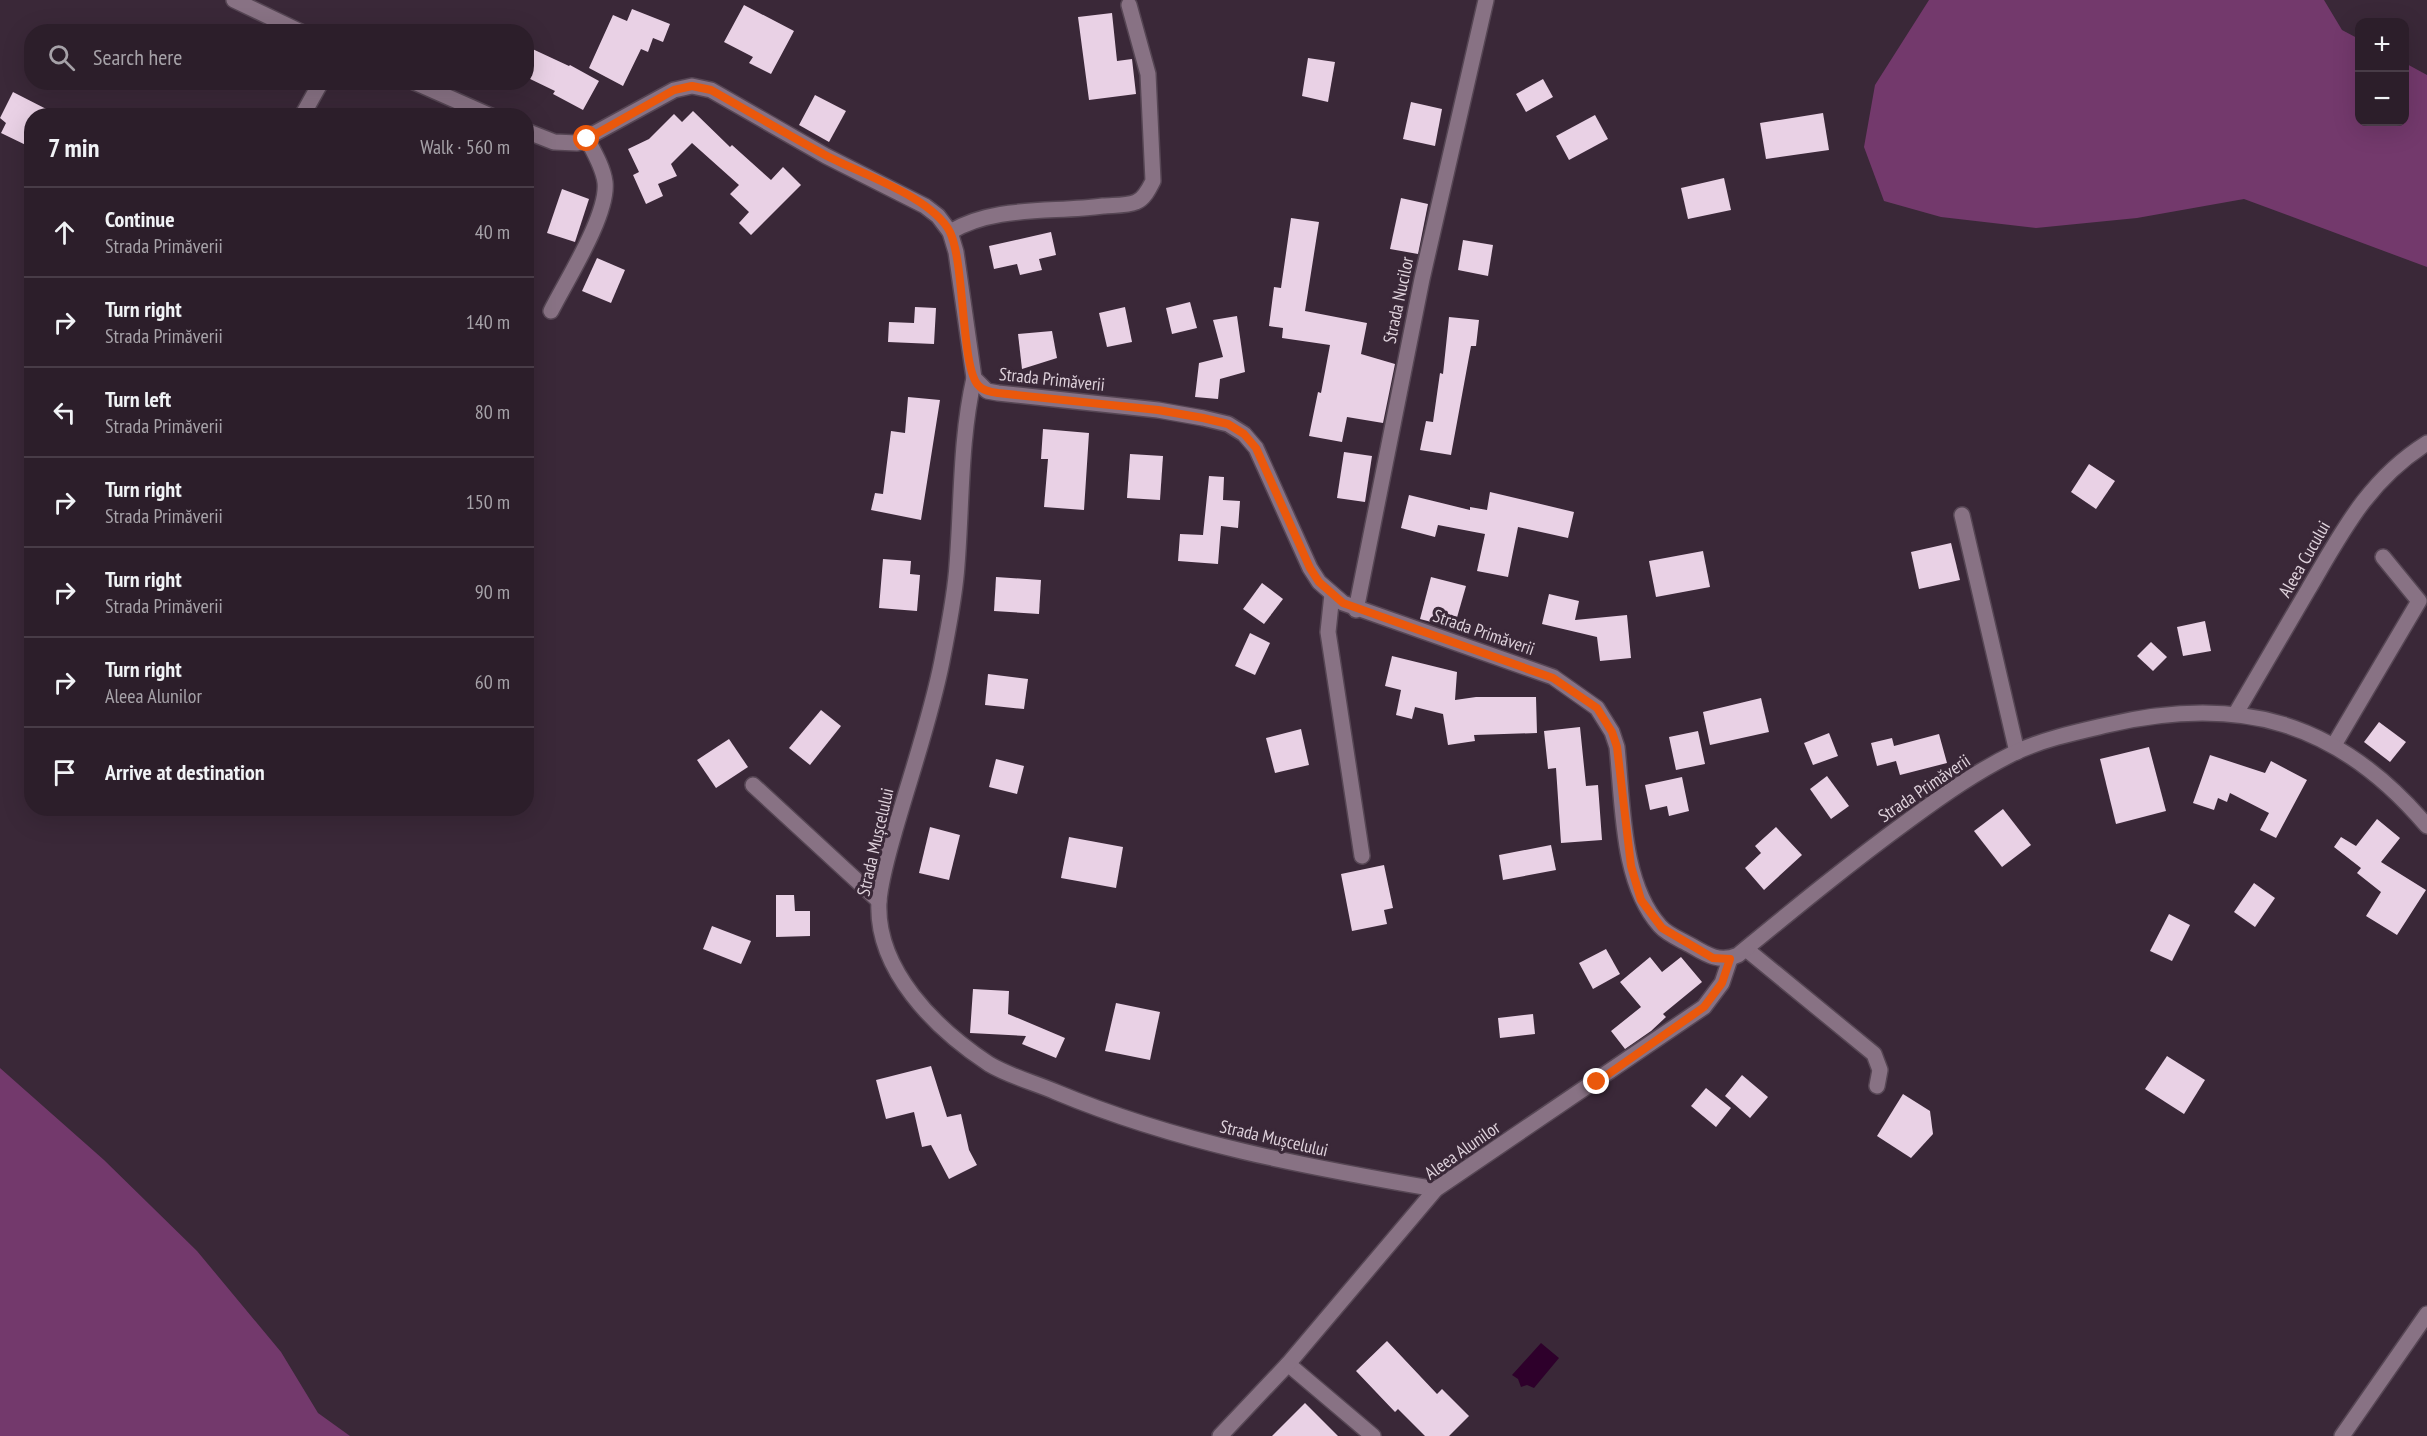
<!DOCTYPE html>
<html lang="en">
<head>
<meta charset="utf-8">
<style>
  :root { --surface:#2c1e2a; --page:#382b36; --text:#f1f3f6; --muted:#a6a2a8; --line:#483c47 }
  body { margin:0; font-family:"PT Sans Narrow",sans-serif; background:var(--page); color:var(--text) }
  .controls { position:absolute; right:18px; top:18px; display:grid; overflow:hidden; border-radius:12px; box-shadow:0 6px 24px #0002 }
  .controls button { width:54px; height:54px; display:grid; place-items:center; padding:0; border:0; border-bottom:2px solid var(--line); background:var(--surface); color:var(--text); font:30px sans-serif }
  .stop { position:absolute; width:18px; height:18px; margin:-14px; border:4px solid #ea580c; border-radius:50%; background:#fff }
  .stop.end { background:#ea580c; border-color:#fff; box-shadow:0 2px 6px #0008 }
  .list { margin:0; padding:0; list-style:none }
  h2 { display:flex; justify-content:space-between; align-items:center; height:78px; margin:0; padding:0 24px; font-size:26px }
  h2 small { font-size:20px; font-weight:400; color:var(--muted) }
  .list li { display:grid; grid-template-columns:39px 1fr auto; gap:18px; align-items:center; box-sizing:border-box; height:90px; padding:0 24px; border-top:2px solid var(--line) }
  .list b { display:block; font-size:22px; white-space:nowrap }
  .list p { margin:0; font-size:20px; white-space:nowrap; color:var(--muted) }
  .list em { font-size:20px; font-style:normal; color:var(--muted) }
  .icon { flex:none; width:33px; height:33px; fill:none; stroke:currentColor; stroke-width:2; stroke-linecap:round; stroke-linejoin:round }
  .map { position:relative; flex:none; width:2427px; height:1436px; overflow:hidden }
  .search { position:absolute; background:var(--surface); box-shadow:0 6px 24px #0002; left:24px; top:24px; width:510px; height:66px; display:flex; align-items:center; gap:15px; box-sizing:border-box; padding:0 21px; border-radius:24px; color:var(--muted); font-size:22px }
  .panel { position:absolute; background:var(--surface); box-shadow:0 6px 24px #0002; left:24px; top:108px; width:510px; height:708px; border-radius:24px }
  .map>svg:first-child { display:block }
  .green { fill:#73396c }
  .water { fill:#2e002b }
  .building { fill:#e9d1e5 }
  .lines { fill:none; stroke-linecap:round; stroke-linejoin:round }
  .street-casing { stroke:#564654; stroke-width:18 }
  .secondary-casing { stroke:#564654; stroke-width:18 }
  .street { stroke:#887284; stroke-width:15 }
  .secondary { stroke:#887284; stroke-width:15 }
  .route { stroke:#ea580c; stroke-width:8 }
  .labels { text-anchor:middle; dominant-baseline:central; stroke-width:6; stroke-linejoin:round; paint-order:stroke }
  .street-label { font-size:18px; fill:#ded1db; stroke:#3a2838 }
</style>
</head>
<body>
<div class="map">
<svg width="2427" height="1436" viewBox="0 0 2427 1436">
  <rect width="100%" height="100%" fill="#3a2838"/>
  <!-- green -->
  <g class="green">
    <path d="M 1929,0 L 2324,0 L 2342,30 L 2359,39 L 2360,122 L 2404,122 L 2405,63 L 2427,75 L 2427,267 L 2244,199 L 2137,218 L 2036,228 L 1941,217 L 1884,201 L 1864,147 L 1875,85 Z"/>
    <path d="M 0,1068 L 104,1160 L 197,1251 L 281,1352 L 318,1413 L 350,1436 L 0,1436 Z"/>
  </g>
  <!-- water -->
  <path class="water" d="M 1541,1343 L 1559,1358 L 1534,1388 L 1527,1385 L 1521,1387 L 1518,1379 L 1512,1375 Z"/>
  <!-- building -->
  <g class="building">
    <path d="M 744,5 L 794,31 L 771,74 L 749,63 L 753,57 L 724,42 Z"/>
    <path d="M 632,9 L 670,24 L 663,42 L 653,38 L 648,52 L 641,49 L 623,86 L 589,68 L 613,15 L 627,21 Z"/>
    <path d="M 1112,13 L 1117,61 L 1132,59 L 1136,94 L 1089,100 L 1078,17 Z"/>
    <path d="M 526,46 L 569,66 L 570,65 L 599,81 L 583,110 L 553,94 L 555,91 L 526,77 Z"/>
    <path d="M 1308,58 L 1335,62 L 1328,102 L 1302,96 Z"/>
    <path d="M 1543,79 L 1553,97 L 1526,112 L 1516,94 Z"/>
    <path d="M 13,92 L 60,116 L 32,116 L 32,148 L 1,133 L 6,123 L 0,118 Z"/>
    <path d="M 815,95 L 846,111 L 829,142 L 799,125 Z"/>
    <path d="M 1411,102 L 1442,109 L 1435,146 L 1403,139 Z"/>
    <path d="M 693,111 L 730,147 L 732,145 L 771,180 L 783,167 L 801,185 L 751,235 L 739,223 L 749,212 L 730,194 L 739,185 L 692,143 L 671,164 L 677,176 L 658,184 L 663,196 L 646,204 L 633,175 L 639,172 L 628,149 L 649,139 L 674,114 L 682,122 Z"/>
    <path d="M 1823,113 L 1829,150 L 1766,159 L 1760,123 Z"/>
    <path d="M 1595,115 L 1608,139 L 1569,160 L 1556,136 Z"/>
    <path d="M 1724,178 L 1731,210 L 1688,219 L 1681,188 Z"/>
    <path d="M 562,189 L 589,199 L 575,242 L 547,233 Z"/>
    <path d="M 1401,198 L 1428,204 L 1418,254 L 1390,249 Z"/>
    <path d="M 1291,218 L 1319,222 L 1305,311 L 1367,323 L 1361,354 L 1395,364 L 1383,423 L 1347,417 L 1342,442 L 1309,436 L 1318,392 L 1321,393 L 1330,345 L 1282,338 L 1283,328 L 1269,326 L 1274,287 L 1281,288 Z"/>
    <path d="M 1051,232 L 1056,255 L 1039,259 L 1042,270 L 1020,275 L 1017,264 L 994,269 L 989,246 Z"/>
    <path d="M 1463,240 L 1493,245 L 1488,276 L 1458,270 Z"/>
    <path d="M 597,258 L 625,270 L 611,303 L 582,291 Z"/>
    <path d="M 1190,302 L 1197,328 L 1172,334 L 1166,308 Z"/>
    <path d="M 915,307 L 936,308 L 934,344 L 888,342 L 889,322 L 914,323 Z"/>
    <path d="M 1125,307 L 1132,342 L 1107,347 L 1099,313 Z"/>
    <path d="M 1237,316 L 1245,372 L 1220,379 L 1218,399 L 1195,397 L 1199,363 L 1223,357 L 1213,320 Z"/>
    <path d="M 1449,317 L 1479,320 L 1476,346 L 1471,346 L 1451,455 L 1420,450 L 1426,421 L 1433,422 L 1440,373 L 1443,374 Z"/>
    <path d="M 1052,331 L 1057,358 L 1022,369 L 1018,334 Z"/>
    <path d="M 908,397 L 940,400 L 921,520 L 871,510 L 875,493 L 883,494 L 891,431 L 905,433 Z"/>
    <path d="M 1043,429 L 1089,433 L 1084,510 L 1044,507 L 1048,459 L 1041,459 Z"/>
    <path d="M 1344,452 L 1372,456 L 1365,502 L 1337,498 Z"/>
    <path d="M 1130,454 L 1163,456 L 1160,500 L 1127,498 Z"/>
    <path d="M 2089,464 L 2115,481 L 2096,509 L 2071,492 Z"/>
    <path d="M 1209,476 L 1224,477 L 1223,500 L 1240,501 L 1238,528 L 1221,526 L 1218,564 L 1178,561 L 1180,534 L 1203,535 Z"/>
    <path d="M 1490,492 L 1574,512 L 1568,538 L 1518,527 L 1508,577 L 1477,571 L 1485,534 L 1438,525 L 1435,537 L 1401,528 L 1409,495 L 1470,510 L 1470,507 L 1487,510 Z"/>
    <path d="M 1951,543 L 1960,580 L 1919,589 L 1911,552 Z"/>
    <path d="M 1703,551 L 1710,587 L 1656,597 L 1649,561 Z"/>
    <path d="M 883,559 L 911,561 L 910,574 L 920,575 L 917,611 L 879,608 Z"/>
    <path d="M 996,577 L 1041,580 L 1039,614 L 994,611 Z"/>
    <path d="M 1431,577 L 1466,586 L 1454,628 L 1420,619 Z"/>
    <path d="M 1262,583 L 1283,599 L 1264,624 L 1243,609 Z"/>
    <path d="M 1549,594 L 1579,601 L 1575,620 L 1627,615 L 1631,658 L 1600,661 L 1597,637 L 1542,624 Z"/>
    <path d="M 2205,621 L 2211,651 L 2183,656 L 2177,627 Z"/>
    <path d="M 1250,633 L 1270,643 L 1255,675 L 1235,666 Z"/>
    <path d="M 2151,642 L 2167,657 L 2153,671 L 2137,656 Z"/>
    <path d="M 1392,656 L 1457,672 L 1455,700 L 1476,697 L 1536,697 L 1537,733 L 1474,735 L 1475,741 L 1448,745 L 1443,714 L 1415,707 L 1412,719 L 1396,715 L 1401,690 L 1385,686 Z"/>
    <path d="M 988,674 L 1028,679 L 1024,709 L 985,705 Z"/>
    <path d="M 1761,698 L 1769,732 L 1710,745 L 1703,712 Z"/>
    <path d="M 821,710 L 841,726 L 810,765 L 789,748 Z"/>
    <path d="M 2379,722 L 2406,742 L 2390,762 L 2364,742 Z"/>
    <path d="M 1580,727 L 1586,786 L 1598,785 L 1602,840 L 1561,843 L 1556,768 L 1548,769 L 1544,731 Z"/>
    <path d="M 1301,729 L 1309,765 L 1275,773 L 1266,738 Z"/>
    <path d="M 1698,731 L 1705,764 L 1676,770 L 1669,737 Z"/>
    <path d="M 1829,733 L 1838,756 L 1813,765 L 1804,743 Z"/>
    <path d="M 1939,734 L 1947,763 L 1900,775 L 1896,761 L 1877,766 L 1871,743 L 1892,738 L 1894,746 Z"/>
    <path d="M 729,739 L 748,767 L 716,788 L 697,760 Z"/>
    <path d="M 2149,747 L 2166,811 L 2116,824 L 2100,759 Z"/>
    <path d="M 2210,755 L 2265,773 L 2271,761 L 2307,780 L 2276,838 L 2260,830 L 2269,813 L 2230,793 L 2227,802 L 2218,798 L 2214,810 L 2193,803 Z"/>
    <path d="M 996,759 L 1024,766 L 1017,794 L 989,787 Z"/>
    <path d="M 1827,776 L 1849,806 L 1831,819 L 1810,789 Z"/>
    <path d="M 1682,777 L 1689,811 L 1669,816 L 1667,806 L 1650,810 L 1645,785 Z"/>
    <path d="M 2003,809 L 2031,845 L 2002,867 L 1974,831 Z"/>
    <path d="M 2377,819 L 2400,838 L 2381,862 L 2426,890 L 2397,935 L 2366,916 L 2381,892 L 2357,873 L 2361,868 L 2334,847 L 2341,837 L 2356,846 Z"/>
    <path d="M 930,827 L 960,835 L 949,880 L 919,873 Z"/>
    <path d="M 1776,827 L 1802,855 L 1764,890 L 1745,868 L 1761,853 L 1755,846 Z"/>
    <path d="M 1069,837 L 1123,847 L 1116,888 L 1061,878 Z"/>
    <path d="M 1551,845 L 1556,870 L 1503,880 L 1499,855 Z"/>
    <path d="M 1384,865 L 1393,908 L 1384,910 L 1387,924 L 1352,931 L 1341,874 Z"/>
    <path d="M 2254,883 L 2275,898 L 2255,927 L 2234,912 Z"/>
    <path d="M 776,895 L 794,895 L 795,911 L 810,911 L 810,936 L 776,937 Z"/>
    <path d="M 2169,914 L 2190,925 L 2172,961 L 2150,951 Z"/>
    <path d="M 712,926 L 751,941 L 741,964 L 703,949 Z"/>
    <path d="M 1606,949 L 1620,974 L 1593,989 L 1579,963 Z"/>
    <path d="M 1650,957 L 1662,972 L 1681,957 L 1702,982 L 1663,1014 L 1666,1017 L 1651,1031 L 1625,1049 L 1611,1031 L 1641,1007 L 1620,982 Z"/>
    <path d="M 973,989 L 1009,991 L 1008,1014 L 1065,1038 L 1056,1058 L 1022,1044 L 1026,1036 L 970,1033 Z"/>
    <path d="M 1116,1003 L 1160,1012 L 1150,1060 L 1105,1051 Z"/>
    <path d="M 1533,1014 L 1535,1034 L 1500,1038 L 1498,1018 Z"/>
    <path d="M 2167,1056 L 2205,1080 L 2184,1114 L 2145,1089 Z"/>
    <path d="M 931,1066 L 947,1117 L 961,1114 L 969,1150 L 977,1165 L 949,1179 L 931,1145 L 922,1147 L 914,1112 L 886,1119 L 876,1080 Z"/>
    <path d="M 1742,1075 L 1768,1097 L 1750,1118 L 1725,1096 Z"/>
    <path d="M 1706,1088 L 1731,1108 L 1716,1127 L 1691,1106 Z"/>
    <path d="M 1903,1094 L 1930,1111 L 1933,1134 L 1911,1158 L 1877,1136 Z"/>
    <path d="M 1387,1341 L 1437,1394 L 1442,1389 L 1469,1416 L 1449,1436 L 1425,1436 L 1398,1409 L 1395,1412 L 1356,1371 Z"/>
    <path d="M 1305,1403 L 1338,1436 L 1272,1436 Z"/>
  </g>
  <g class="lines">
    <!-- street casing -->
    <g class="street-casing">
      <g id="street">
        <path d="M 302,116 L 321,82"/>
        <path d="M 950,232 C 995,205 1052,213 1103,206 C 1113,205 1127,206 1136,202 C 1144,199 1149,189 1153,181 L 1148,74 L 1129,5"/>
        <path d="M 551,311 C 566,281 609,214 605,182 C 603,167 594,152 587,139"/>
        <path d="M 974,378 C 960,440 962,502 957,565 C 955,597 948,629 942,661 C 931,717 911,774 895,830 C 889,852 881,877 879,901 C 875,970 936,1029 989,1064 C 1009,1076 1035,1083 1056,1092 C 1178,1143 1307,1167 1436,1189"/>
        <path d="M 1962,515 L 2017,752"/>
        <path d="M 1332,594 L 1328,632 L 1362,856"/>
        <path d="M 1356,610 L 1422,279 L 1486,0"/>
        <path d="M 2236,713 C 2260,672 2284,631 2308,590 C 2342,532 2368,480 2427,443"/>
        <path d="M 2334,745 L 2419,601 L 2383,557"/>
        <path d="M 753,785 L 879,901"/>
        <path d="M 1746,949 L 1874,1054 L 1880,1070 L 1877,1086"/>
        <path d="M 1288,1364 L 1373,1436"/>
        <path d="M 1220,1436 L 1288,1364 L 1436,1189 L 1704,1007 L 1722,983 L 1730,959"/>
        <path d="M 2342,1436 L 2427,1314"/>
      </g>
    </g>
    <!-- secondary casing -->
    <g class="secondary-casing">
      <g id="secondary">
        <path d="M 234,0 L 301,32"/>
        <path d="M 414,82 L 491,116"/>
        <path d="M 526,131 L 554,142 L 577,143 L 674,90 L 692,86 L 711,90 L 826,156 L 925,206 L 938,216 L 950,232 L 956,252 L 974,378 L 987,391 L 998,393 L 1158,410 L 1203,418 L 1228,424 L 1244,434 L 1256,448 L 1310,568 L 1319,582 L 1343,603 L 1553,677 L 1597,708 L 1612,732 L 1617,747 C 1623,803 1621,883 1660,926 C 1668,935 1682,940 1692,946 C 1707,955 1720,963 1738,955 C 1794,909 1850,863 1909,820 C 1943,795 1977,771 2016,752 C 2044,739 2077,732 2107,725 C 2240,694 2338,721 2427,826"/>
      </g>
    </g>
    <!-- street -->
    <use href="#street" class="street"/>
    <!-- secondary -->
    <use href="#secondary" class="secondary"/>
  </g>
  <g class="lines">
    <!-- route -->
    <path class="route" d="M 587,139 L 674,90 L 692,86 L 711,90 C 750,112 788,135 827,156 C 861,174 932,197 950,232 C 965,264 961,366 978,385 C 983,391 991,392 998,393 L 1158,410 L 1203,418 L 1228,424 L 1244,434 L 1256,448 L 1310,568 L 1319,582 L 1343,603 L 1553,678 L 1597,708 L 1612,732 L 1617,747 L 1631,866 L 1641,900 L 1662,928 L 1713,958 L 1730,959 L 1722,983 L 1704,1007 L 1597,1082"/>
  </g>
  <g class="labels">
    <!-- street labels -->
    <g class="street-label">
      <text transform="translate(1398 300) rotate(-78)">Strada Nucilor</text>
      <text transform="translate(1052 379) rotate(6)">Strada Primăverii</text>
      <text transform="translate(2304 559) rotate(-60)">Aleea Cucului</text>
      <text transform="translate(1484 632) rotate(19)">Strada Primăverii</text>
      <text transform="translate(1924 788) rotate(-34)">Strada Primăverii</text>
      <text transform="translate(875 842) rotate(-77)">Strada Mușcelului</text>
      <text transform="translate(1274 1138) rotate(13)">Strada Mușcelului</text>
      <text transform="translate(1462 1150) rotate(-35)">Aleea Alunilor</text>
    </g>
  </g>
</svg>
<div class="controls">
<button>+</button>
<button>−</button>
</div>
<div class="stop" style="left:587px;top:139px"></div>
<div class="stop end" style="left:1597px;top:1082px"></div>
<div class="search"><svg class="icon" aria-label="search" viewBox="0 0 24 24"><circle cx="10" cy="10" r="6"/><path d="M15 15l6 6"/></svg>Search here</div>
<section class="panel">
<h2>7 min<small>Walk · 560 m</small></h2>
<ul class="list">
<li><svg class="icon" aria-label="ahead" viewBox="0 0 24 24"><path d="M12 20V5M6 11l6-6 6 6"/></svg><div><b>Continue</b><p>Strada Primăverii</p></div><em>40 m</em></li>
<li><svg class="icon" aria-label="right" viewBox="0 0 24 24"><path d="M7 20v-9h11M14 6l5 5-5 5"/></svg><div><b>Turn right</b><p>Strada Primăverii</p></div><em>140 m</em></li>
<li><svg class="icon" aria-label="left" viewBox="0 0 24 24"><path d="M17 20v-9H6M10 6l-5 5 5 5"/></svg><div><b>Turn left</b><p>Strada Primăverii</p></div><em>80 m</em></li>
<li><svg class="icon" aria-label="right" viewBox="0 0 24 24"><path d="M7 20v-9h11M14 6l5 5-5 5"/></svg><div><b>Turn right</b><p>Strada Primăverii</p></div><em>150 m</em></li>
<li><svg class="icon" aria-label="right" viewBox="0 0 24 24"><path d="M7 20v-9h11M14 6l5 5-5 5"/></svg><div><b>Turn right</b><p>Strada Primăverii</p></div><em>90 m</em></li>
<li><svg class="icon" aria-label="right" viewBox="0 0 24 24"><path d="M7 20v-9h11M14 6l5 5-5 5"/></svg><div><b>Turn right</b><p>Aleea Alunilor</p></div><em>60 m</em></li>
<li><svg class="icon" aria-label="arrive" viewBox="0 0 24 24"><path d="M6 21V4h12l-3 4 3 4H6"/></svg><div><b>Arrive at destination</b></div></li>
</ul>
</section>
</div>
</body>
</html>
